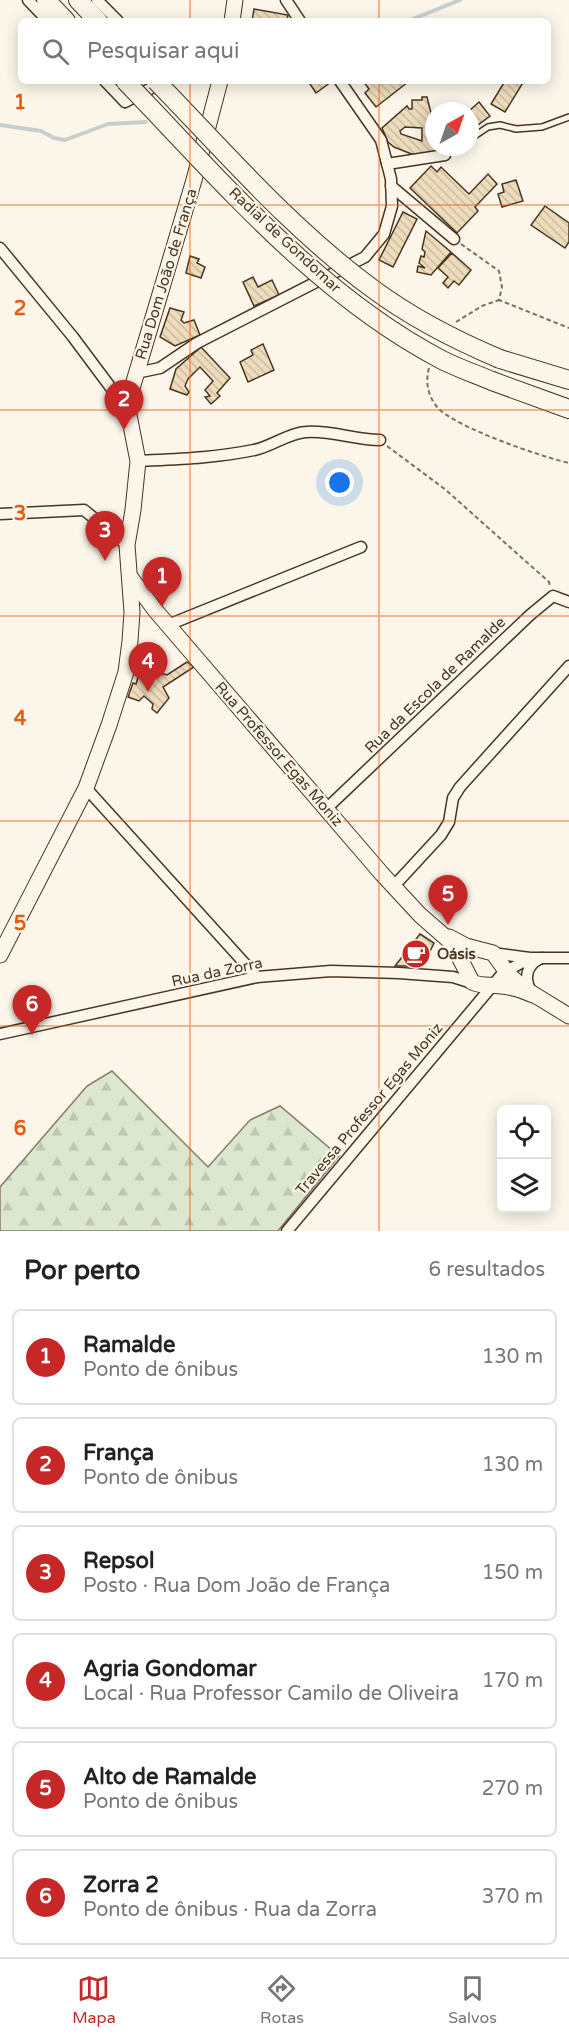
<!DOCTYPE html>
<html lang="pt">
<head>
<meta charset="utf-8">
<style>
  :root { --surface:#fff; --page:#f6f6f6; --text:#222; --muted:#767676; --line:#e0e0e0; --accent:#c62828 }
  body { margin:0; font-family:"Varela Round",sans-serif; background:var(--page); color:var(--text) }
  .controls { position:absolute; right:18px; bottom:18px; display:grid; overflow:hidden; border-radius:9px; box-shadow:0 3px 15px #0003 }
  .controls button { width:54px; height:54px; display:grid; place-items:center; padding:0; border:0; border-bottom:2px solid var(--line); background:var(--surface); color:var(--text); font:30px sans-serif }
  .compass { position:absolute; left:425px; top:102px; width:54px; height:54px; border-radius:50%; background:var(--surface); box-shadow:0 3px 15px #0003; rotate:40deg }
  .you { position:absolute; left:340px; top:483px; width:21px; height:21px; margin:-15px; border:4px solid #fff; border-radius:50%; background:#1a73e8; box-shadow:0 0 0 9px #1a73e833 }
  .badge { display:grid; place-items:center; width:39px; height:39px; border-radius:50%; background:var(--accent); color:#fff; font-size:20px; font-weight:700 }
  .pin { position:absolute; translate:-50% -50px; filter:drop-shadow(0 2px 3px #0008) }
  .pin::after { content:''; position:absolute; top:32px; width:21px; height:18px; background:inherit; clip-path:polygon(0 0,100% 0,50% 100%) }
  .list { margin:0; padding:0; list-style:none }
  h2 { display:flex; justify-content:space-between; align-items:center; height:78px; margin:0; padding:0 24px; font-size:26px }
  h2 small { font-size:20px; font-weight:400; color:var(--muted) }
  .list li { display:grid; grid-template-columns:39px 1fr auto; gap:18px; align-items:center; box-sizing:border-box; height:96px; margin:0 12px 12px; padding:0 12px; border:2px solid var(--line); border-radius:9px }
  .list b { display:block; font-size:22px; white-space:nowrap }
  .list p { margin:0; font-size:20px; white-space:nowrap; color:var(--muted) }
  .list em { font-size:20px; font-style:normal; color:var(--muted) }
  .icon { flex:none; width:33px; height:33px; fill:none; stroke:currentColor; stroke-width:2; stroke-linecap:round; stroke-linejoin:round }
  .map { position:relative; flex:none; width:569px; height:1231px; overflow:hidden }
  .search { position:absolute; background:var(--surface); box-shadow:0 3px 15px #0003; left:18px; right:18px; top:18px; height:66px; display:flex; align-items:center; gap:15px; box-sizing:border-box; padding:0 21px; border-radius:9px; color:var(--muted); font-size:22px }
  .sheet { height:726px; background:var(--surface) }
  nav { display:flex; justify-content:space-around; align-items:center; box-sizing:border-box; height:84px; border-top:2px solid var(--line); background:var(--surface); font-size:16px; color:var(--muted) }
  nav a { display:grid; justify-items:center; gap:3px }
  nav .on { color:var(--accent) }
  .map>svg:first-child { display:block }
  .forest { fill:url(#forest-firs); stroke:#887966; stroke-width:1.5 }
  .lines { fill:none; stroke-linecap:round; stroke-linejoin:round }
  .stream { stroke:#c9cecd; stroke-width:4 }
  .building { fill:url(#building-back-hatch); stroke:#4a3520; stroke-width:1.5; fill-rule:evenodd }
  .lane-casing { stroke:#4a3520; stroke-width:8 }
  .street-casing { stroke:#4a3520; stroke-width:13 }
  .secondary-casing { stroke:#4a3520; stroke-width:17 }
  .highway-casing { stroke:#4a3520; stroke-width:20 }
  .path { stroke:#7f6f5c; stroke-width:2; stroke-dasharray:4.5 3; stroke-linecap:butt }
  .lane { stroke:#fbf6e9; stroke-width:5 }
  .street { stroke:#fbf6e9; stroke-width:10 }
  .secondary { stroke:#fbf6e9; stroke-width:15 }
  .highway { stroke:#fbf6e9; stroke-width:18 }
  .highway-bridge-casing { stroke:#4a3520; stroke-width:20; stroke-linecap:butt }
  .highway-bridge { stroke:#fbf6e9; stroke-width:18 }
  .grid { fill:none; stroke:#e8590c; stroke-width:1.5; stroke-opacity:0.55 }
  .labels { text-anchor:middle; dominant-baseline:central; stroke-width:4.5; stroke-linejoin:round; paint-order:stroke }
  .street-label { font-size:15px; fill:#4a3520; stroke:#fbf6e9 }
  .poi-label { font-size:15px; font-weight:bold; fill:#4a3520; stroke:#fbf6e9; text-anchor:start }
  .grid-label { font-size:20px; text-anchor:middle; font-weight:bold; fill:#e8590c; stroke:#fbf6e9; stroke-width:4.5; stroke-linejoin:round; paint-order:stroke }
</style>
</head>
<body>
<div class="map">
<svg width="569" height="1231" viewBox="0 0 569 1231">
  <defs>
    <pattern id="forest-firs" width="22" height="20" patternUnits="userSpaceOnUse" patternTransform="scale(1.5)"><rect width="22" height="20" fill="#dce7d0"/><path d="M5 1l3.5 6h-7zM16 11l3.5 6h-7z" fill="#bec7b2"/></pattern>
    <pattern id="building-back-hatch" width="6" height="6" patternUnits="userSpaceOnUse" patternTransform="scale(1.5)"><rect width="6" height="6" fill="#ecdcbc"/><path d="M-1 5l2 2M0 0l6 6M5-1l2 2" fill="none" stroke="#ccbda1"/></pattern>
  </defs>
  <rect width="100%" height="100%" fill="#fbf6e9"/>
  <!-- forest -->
  <path class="forest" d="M 112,1071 L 208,1167 L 250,1120 L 280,1106 L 339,1156 L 278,1231 L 0,1231 L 0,1187 L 87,1086 Z"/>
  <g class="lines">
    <!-- stream -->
    <g class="stream">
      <path d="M 408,21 L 460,0"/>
      <path d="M 0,125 L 41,131 L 54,138 L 65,140 L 108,124 L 146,122"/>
    </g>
  </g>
  <!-- building -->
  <g class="building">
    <path d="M 254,9 L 288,15 L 287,21 L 252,21 Z"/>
    <path d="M 308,81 L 330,81 L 331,82 L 316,93 Z"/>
    <path d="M 363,81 L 407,81 L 408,82 L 376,107 L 365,93 L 369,89 Z"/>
    <path d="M 505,81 L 524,81 L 505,112 L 491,104 Z"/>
    <path d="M 422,97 L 427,97 L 431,113 L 434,115 L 434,147 L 454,147 L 449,151 L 419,157 L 394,147 L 388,142 L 382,128 L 407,106 L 409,109 L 412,109 L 412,100 L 422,100 ZM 405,127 L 422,128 L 422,141 L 401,134 L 400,131 Z"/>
    <path d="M 479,102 L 490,116 L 471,130 L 469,111 Z"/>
    <path d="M 431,166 L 437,172 L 441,167 L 469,194 L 488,174 L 497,184 L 475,207 L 478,211 L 457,233 L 410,188 Z"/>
    <path d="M 516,180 L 523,201 L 502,207 L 498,194 L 504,192 L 502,184 Z"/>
    <path d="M 545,206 L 569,223 L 569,242 L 565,248 L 531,225 Z"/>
    <path d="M 403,212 L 417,219 L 393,267 L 379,260 Z"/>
    <path d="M 426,231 L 451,252 L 431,275 L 417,272 L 418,266 L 425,268 L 419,263 L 421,256 L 424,257 L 425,252 L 422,249 Z"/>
    <path d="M 452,253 L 471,270 L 459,285 L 454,281 L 448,288 L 443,283 L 448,277 L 438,268 Z"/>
    <path d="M 190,256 L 199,259 L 197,263 L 205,267 L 201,278 L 186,273 Z"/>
    <path d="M 253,277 L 258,287 L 272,280 L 279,295 L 254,306 L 243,282 Z"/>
    <path d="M 170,308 L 184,312 L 181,320 L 184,323 L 194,320 L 200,335 L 175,346 L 160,337 Z"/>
    <path d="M 263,344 L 274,370 L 248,382 L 240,362 L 253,355 L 251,350 Z"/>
    <path d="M 201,347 L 230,378 L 217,393 L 220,396 L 211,404 L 205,397 L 210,396 L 205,390 L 213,381 L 200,367 L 188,379 L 185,386 L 189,392 L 187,395 L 170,389 L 176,369 Z"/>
    <path d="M 187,662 L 194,667 L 163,687 L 169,698 L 157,713 L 152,709 L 153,704 L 144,696 L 139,701 L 128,697 L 133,683 L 136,684 L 141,667 L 167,675 Z"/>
    <path d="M 420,934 L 434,943 L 423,966 L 395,966 Z"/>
  </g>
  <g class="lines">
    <!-- lane casing -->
    <g class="lane-casing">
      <g id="lane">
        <path d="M 470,139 L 488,127 L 500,125 L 516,129 L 542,127 L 569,117"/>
        <path d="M 445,155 L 458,147"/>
      </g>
    </g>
    <!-- street casing -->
    <g class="street-casing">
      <g id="street">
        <path d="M 28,0 L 48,21"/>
        <path d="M 97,0 L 118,21"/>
        <path d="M 286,0 L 300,21"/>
        <path d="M 105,81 L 125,102 L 161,83"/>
        <path d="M 387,164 L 445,155"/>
        <path d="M 391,186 L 454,239"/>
        <path d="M 0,248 L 73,337 L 117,396 L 127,405"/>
        <path d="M 136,373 L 160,368 L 197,343 L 365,257 L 384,234 L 392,206 L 391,179 L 381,140 L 340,81"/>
        <path d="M 138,461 C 177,459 215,458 254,450 C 271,447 288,433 306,432 C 331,430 355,440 380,440"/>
        <path d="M 0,514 L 84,510 L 127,545"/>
        <path d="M 168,625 L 361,547"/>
        <path d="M 86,788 L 257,977"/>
        <path d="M 326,809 L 530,615 L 553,596 L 569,602"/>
        <path d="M 393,887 L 441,835 L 449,822 L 453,798 L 460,787 L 569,666"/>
        <path d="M 492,953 L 530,958 L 569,958"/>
        <path d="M 531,991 C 524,979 526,966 539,959"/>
        <path d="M 0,1034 L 257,977 L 331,971 L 399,973 L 453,977 L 475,984"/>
        <path d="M 287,1231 L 503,973 L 521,963 L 542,958"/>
      </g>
    </g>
    <!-- secondary casing -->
    <g class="secondary-casing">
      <g id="secondary">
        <path d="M 232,21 L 235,0"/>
        <path d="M 131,578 L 155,610 L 382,874 L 420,915 L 452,943 L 472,982 C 482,987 491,984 501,986 C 513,987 522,990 533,995"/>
        <path d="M 449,937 L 466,946 L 493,953 L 509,975 L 525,989 L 569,1016"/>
        <path d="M 0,955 L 86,788 L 109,725 L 126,672 L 130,641 L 132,612 L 127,545 L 133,510 L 138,461 L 127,405 L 194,180 L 220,81"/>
      </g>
    </g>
    <!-- highway casing -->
    <g class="highway-casing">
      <g id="highway">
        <path d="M 46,0 L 66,21"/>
        <path d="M 78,0 L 98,21"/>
        <path d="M 500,359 L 569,380"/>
        <path d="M 492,381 L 569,409"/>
      </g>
    </g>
    <!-- path -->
    <g class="path">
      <path d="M 461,244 L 499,271 L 502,287 L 499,300 L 569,328"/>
      <path d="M 456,322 L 482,306 L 499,300"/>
      <path d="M 429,368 C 425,382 428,396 437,407 C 454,427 542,457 569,463"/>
      <path d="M 387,446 L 446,490 L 549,582 L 550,586"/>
    </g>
    <!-- lane -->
    <use href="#lane" class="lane"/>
    <!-- street -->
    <use href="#street" class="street"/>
    <!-- secondary -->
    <use href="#secondary" class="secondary"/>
    <!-- highway -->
    <use href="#highway" class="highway"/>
    <!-- highway-bridge casing -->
    <g class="highway-bridge-casing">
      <g id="highway-bridge">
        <path d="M 125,81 C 222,181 316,294 442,360 C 458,368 475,374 492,381"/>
        <path d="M 156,81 C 225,152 292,230 373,289 C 412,318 455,340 500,359"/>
      </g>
    </g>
    <!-- highway-bridge -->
    <use href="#highway-bridge" class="highway-bridge"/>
  </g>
  <!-- grid -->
  <path class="grid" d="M 190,0 L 190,21M 379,0 L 379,21M 190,81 L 190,1231M 379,81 L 379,1231M 0,205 L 569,205M 0,410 L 569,410M 0,616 L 569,616M 0,821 L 569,821M 0,1026 L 569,1026"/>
  <!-- icons -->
  <defs>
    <g id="cafe-disc" transform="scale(1.5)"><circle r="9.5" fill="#c62828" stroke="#fbf6e9"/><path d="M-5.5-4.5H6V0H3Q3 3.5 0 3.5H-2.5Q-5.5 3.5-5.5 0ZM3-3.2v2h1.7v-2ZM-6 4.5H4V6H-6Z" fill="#fff"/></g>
  </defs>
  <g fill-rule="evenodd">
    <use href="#cafe-disc" x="416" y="954"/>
  </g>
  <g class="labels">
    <!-- street labels -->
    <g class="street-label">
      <text transform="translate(285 240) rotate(43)">Radial de Gondomar</text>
      <text transform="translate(166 274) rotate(-73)">Rua Dom João de França</text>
      <text transform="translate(435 685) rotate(-44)">Rua da Escola de Ramalde</text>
      <text transform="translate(279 754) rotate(49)">Rua Professor Egas Moniz</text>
      <text transform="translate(217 972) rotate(-12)">Rua da Zorra</text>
      <text transform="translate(369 1109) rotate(-50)">Travessa Professor Egas Moniz</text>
    </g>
    <!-- poi labels -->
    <g class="poi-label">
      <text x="437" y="954">Oásis</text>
    </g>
  </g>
  <g class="grid-label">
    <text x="20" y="109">1</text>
    <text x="20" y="315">2</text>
    <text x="20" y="520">3</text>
    <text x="20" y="725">4</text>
    <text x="20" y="930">5</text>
    <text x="20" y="1135">6</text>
  </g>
</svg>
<div class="controls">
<button><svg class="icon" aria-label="locate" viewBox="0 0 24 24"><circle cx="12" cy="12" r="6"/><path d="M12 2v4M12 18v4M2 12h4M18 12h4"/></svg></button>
<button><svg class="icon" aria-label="layers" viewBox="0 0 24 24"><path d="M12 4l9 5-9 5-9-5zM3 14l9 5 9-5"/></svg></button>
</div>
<svg class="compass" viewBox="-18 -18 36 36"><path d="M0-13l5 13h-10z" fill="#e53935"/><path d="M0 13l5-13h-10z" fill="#767676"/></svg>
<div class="you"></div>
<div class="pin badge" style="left:162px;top:607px">1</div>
<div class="pin badge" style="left:124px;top:430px">2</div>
<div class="pin badge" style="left:105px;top:561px">3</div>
<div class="pin badge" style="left:148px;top:692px">4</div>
<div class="pin badge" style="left:448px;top:925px">5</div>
<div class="pin badge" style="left:32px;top:1035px">6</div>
<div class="search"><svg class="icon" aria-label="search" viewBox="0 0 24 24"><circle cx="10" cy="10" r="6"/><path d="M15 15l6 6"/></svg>Pesquisar aqui</div>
</div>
<section class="sheet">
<h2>Por perto<small>6 resultados</small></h2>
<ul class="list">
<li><span class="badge">1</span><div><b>Ramalde</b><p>Ponto de ônibus</p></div><em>130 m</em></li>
<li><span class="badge">2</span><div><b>França</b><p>Ponto de ônibus</p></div><em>130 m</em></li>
<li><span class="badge">3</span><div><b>Repsol</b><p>Posto · Rua Dom João de França</p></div><em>150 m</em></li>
<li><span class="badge">4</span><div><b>Agria Gondomar</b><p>Local · Rua Professor Camilo de Oliveira</p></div><em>170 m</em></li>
<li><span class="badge">5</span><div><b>Alto de Ramalde</b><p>Ponto de ônibus</p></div><em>270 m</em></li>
<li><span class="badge">6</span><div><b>Zorra 2</b><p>Ponto de ônibus · Rua da Zorra</p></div><em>370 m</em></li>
</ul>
</section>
<nav>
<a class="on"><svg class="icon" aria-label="map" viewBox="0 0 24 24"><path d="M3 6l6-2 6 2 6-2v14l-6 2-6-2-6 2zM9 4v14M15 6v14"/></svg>Mapa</a>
<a><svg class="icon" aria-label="directions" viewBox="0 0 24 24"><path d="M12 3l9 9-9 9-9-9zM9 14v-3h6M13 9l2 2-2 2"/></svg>Rotas</a>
<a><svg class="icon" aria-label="saved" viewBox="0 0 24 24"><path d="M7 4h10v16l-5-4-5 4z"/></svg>Salvos</a>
</nav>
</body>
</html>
